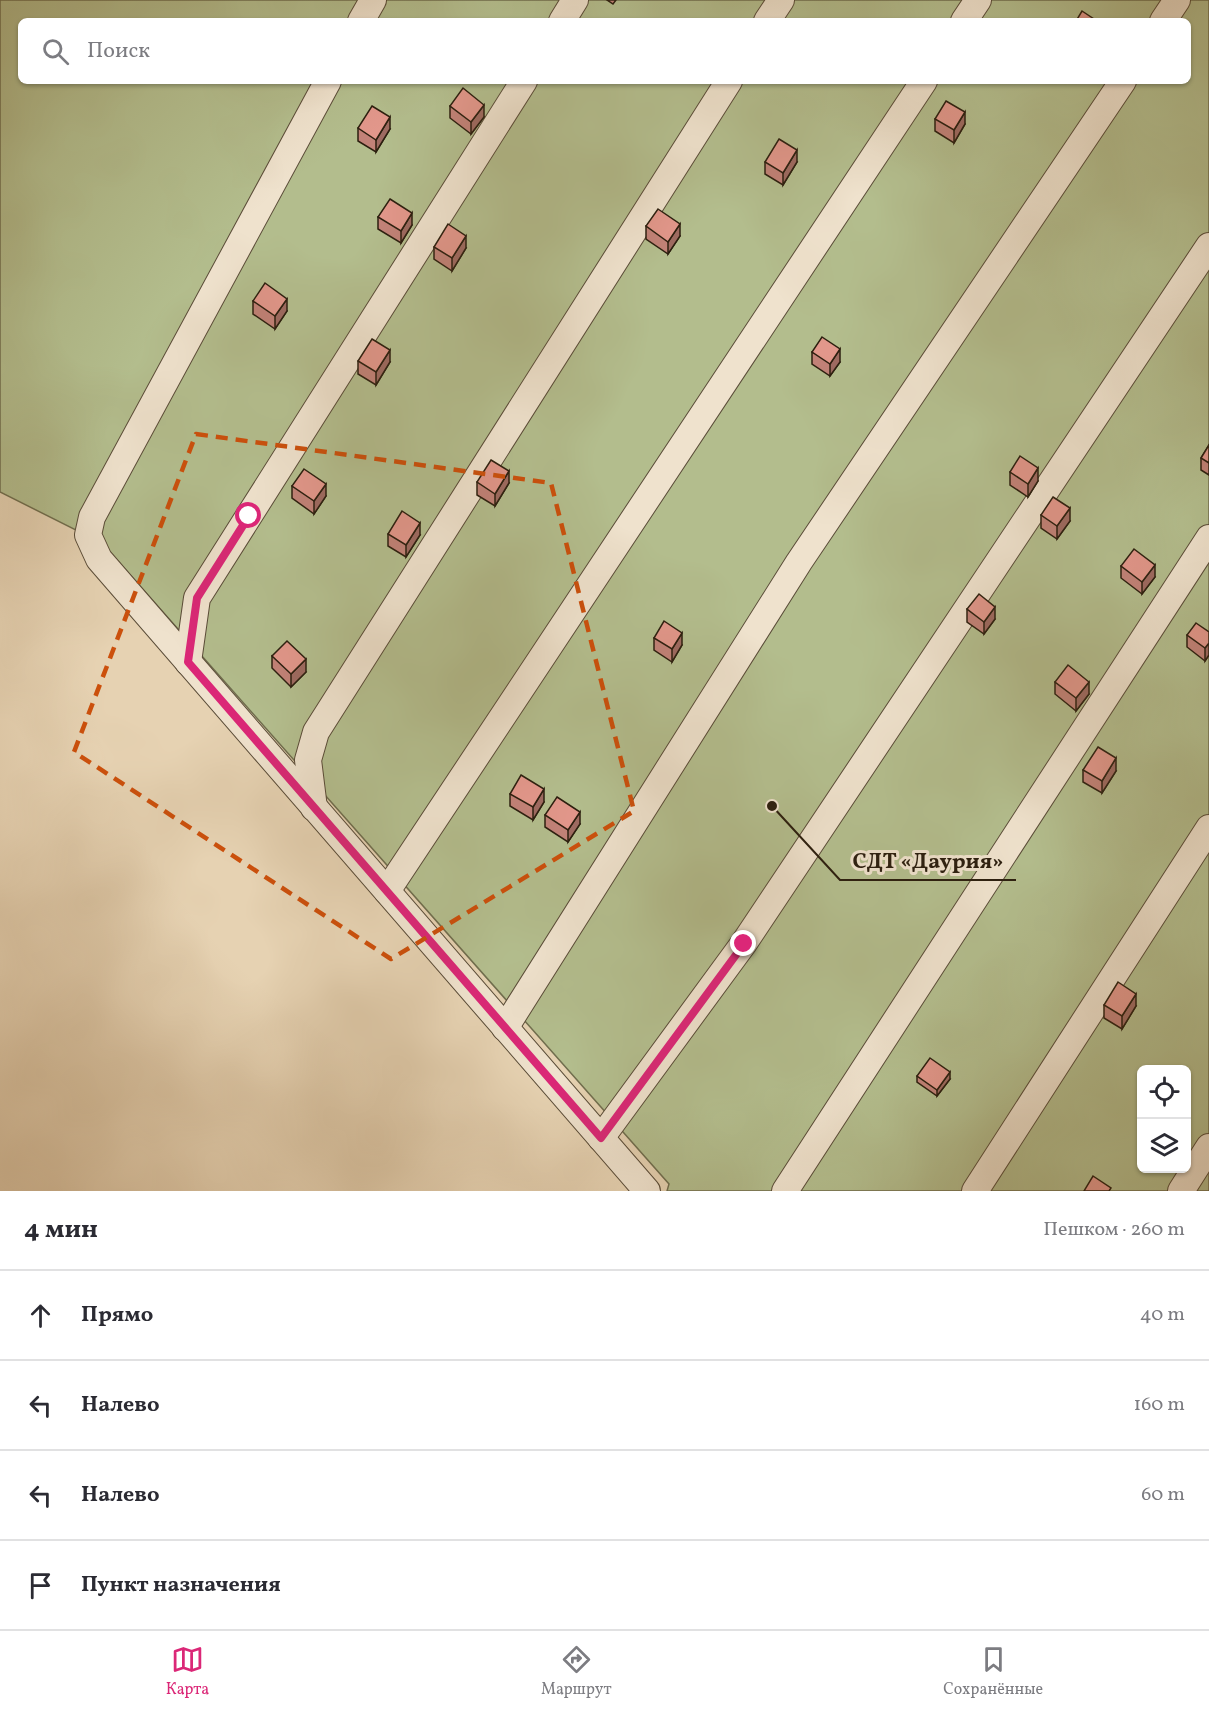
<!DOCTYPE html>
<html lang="ru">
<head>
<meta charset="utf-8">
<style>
  :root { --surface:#fff; --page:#f2f2f3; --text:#2b2b33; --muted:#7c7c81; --line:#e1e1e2; --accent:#db2777 }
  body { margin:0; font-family:Vollkorn,serif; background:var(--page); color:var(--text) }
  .controls { position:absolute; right:18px; bottom:18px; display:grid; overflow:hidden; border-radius:9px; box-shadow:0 2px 4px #0004 }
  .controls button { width:54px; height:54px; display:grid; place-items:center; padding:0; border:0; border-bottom:2px solid var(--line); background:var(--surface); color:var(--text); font:30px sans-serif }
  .stop { position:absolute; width:18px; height:18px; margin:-14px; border:4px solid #db2777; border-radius:50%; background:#fff }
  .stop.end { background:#db2777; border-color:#fff; box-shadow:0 2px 6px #0008 }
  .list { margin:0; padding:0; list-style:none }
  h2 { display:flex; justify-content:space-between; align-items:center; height:78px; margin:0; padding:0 24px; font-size:26px }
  h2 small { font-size:20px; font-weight:400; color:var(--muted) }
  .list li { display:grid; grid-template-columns:39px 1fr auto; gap:18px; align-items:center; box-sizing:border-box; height:90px; padding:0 24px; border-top:2px solid var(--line) }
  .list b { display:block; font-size:22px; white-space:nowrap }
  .list em { font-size:20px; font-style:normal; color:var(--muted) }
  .icon { flex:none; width:33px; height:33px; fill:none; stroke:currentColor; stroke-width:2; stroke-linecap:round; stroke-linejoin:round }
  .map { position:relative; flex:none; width:1209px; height:1191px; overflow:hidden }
  .search { position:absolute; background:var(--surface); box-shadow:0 2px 4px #0004; left:18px; right:18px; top:18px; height:66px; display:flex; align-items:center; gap:15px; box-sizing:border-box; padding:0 21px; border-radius:9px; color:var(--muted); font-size:22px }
  .sheet { height:438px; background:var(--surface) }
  nav { display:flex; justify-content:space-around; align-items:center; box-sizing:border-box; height:84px; border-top:2px solid var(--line); background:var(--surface); font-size:16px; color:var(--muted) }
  nav a { display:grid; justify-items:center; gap:3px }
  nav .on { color:var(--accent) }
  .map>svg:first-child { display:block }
  .green { fill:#b3bd8d; stroke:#706e4e; stroke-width:1.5; fill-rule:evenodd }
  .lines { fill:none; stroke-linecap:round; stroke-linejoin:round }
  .minor-casing { stroke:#5a4c38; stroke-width:28 }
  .minor { stroke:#efe2cd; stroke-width:26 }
  .wall { fill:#c28278; stroke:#2c1f0f; stroke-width:1.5 }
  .shaded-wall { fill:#9e6a61; stroke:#2c1f0f; stroke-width:1.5 }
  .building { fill:#e2978b; stroke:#2c1f0f; stroke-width:1.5 }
  .route { stroke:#db2777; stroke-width:8 }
  .marked { fill:none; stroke:#cc500c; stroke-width:4.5; stroke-dasharray:12 8; stroke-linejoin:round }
  .leader { fill:none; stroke:#2c1f0f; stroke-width:2 }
  .callout-dot { fill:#2c1f0f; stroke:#efe2cd; stroke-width:2 }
  .callout-label { font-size:22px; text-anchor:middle; font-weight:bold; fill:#2c1f0f; stroke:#efe2cd; stroke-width:6; stroke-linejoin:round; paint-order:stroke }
</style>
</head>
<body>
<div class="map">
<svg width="1209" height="1191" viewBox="0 0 1209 1191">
  <rect width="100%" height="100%" fill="#e6d2b2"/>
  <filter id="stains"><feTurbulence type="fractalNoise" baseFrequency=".00333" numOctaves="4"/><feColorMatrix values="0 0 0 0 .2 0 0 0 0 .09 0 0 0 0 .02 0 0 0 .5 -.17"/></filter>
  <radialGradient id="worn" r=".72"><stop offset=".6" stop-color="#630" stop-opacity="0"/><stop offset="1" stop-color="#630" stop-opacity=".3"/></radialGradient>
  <!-- green -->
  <path class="green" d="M 0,0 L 1209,0 L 1209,1191 L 667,1191 L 669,1184 L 102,543 L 0,492 ZM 21,21 L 1188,21 L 1188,81 L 21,81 ZM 1142,1070 L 1186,1070 L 1186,1168 L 1142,1168 Z"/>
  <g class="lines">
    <!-- minor casing -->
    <g class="minor-casing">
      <g id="minor">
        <path d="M 361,21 L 373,0"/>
        <path d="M 562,21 L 575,0"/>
        <path d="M 767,21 L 781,0"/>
        <path d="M 964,21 L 978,0"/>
        <path d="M 1163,21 L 1177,0"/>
        <path d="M 328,81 L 92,517 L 88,535 L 99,559 L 647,1191"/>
        <path d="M 188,662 L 197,598 L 524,81"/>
        <path d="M 314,808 L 308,760 L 316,732 L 729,81"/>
        <path d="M 387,891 L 924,81"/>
        <path d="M 505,1028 L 799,562 L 1123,81"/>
        <path d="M 601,1138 L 744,943 L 1209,246"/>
        <path d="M 785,1191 L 1209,538"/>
        <path d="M 975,1191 L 1209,828"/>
        <path d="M 1181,1191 L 1209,1147"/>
      </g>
    </g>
    <!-- minor -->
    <use href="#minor" class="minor"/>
  </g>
  <!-- wall -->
  <g class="wall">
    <path d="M 607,0 L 616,0 L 613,4 Z"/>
    <path d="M 450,106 L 484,117 L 471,134 L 450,118 Z"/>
    <path d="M 935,119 L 965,124 L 954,143 L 935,131 Z"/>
    <path d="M 358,128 L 390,129 L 376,152 L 358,141 Z"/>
    <path d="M 765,162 L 797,162 L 783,185 L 765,174 Z"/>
    <path d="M 378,217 L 412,225 L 401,243 L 378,229 Z"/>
    <path d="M 646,226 L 680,236 L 668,254 L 646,239 Z"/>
    <path d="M 434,247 L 466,248 L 452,271 L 434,259 Z"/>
    <path d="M 253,301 L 287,311 L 275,329 L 253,314 Z"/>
    <path d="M 812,352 L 840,362 L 830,376 L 812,364 Z"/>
    <path d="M 358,361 L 390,362 L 376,385 L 358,374 Z"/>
    <path d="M 1209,445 L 1209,475 L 1201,470 L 1201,458 Z"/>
    <path d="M 1010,472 L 1038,481 L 1028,497 L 1010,485 Z"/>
    <path d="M 477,482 L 509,483 L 495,506 L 477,495 Z"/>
    <path d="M 292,486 L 326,496 L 314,514 L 292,498 Z"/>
    <path d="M 1041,515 L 1070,521 L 1057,539 L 1041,528 Z"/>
    <path d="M 388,534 L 420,535 L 406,557 L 388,546 Z"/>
    <path d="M 1121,566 L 1155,577 L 1142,594 L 1121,578 Z"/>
    <path d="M 967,609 L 995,619 L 984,634 L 967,622 Z"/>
    <path d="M 1209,632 L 1209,655 L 1205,661 L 1187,647 L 1187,635 Z"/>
    <path d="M 654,638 L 682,645 L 672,662 L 654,650 Z"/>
    <path d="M 272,656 L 306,672 L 291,687 L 272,668 Z"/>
    <path d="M 1055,682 L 1089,694 L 1076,711 L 1055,694 Z"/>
    <path d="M 1083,770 L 1116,771 L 1102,793 L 1083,782 Z"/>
    <path d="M 510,794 L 544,802 L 533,820 L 510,806 Z"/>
    <path d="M 545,815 L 580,824 L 568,842 L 545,827 Z"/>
    <path d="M 1104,1005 L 1136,1006 L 1122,1029 L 1104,1018 Z"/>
    <path d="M 917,1076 L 950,1079 L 937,1096 L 917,1082 Z"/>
  </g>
  <!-- shaded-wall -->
  <g class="shaded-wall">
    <path d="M 484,105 L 484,117 L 471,134 L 471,122 Z"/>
    <path d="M 965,112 L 965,124 L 954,143 L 954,130 Z"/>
    <path d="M 390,117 L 390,129 L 376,152 L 376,140 Z"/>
    <path d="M 797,150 L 797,162 L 783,185 L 783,173 Z"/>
    <path d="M 412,213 L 412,225 L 401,243 L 401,231 Z"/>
    <path d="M 680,224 L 680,236 L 668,254 L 668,242 Z"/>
    <path d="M 466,236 L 466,248 L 452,271 L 452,258 Z"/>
    <path d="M 287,299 L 287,311 L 275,329 L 275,316 Z"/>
    <path d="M 840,349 L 840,362 L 830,376 L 830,364 Z"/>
    <path d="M 390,350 L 390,362 L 376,385 L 376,372 Z"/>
    <path d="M 1038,468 L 1038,481 L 1028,497 L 1028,484 Z"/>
    <path d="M 509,471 L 509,483 L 495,506 L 495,494 Z"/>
    <path d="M 326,484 L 326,496 L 314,514 L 314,501 Z"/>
    <path d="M 1070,508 L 1070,521 L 1057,539 L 1057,526 Z"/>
    <path d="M 420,523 L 420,535 L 406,557 L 406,545 Z"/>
    <path d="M 1155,565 L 1155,577 L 1142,594 L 1142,582 Z"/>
    <path d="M 995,607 L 995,619 L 984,634 L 984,622 Z"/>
    <path d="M 682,633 L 682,645 L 672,662 L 672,649 Z"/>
    <path d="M 1209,643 L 1209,655 L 1205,661 L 1205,648 Z"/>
    <path d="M 306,659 L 306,672 L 291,687 L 291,674 Z"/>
    <path d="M 1089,682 L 1089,694 L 1076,711 L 1076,698 Z"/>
    <path d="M 1116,758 L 1116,771 L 1102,793 L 1102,781 Z"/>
    <path d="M 544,789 L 544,802 L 533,820 L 533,807 Z"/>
    <path d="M 580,812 L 580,824 L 568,842 L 568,830 Z"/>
    <path d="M 1136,994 L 1136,1006 L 1122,1029 L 1122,1016 Z"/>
    <path d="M 950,1072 L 950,1079 L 937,1096 L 937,1090 Z"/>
  </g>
  <!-- building -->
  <g class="building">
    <path d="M 1082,11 L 1097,21 L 1076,21 Z"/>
    <path d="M 463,88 L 484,105 L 471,122 L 450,106 Z"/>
    <path d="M 946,101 L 965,112 L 954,130 L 935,119 Z"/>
    <path d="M 372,106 L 390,117 L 376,140 L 358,128 Z"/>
    <path d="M 779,139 L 797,150 L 783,173 L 765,162 Z"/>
    <path d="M 390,199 L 412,213 L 401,231 L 378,217 Z"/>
    <path d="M 658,209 L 680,224 L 668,242 L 646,226 Z"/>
    <path d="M 448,224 L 466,236 L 452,258 L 434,247 Z"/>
    <path d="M 265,283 L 287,299 L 275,316 L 253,301 Z"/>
    <path d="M 822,337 L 840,349 L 830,364 L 812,352 Z"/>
    <path d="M 372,339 L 390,350 L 376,372 L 358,361 Z"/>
    <path d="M 1209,445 L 1209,463 L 1201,458 Z"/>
    <path d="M 1020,456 L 1038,468 L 1028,484 L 1010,472 Z"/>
    <path d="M 491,460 L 509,471 L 495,494 L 477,482 Z"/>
    <path d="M 304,469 L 326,484 L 314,501 L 292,486 Z"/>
    <path d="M 1053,497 L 1070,508 L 1057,526 L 1041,515 Z"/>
    <path d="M 402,511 L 420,523 L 406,545 L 388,534 Z"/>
    <path d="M 1134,549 L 1155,565 L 1142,582 L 1121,566 Z"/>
    <path d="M 979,594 L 995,607 L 984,622 L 967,609 Z"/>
    <path d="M 664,621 L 682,633 L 672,649 L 654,638 Z"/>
    <path d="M 1196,623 L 1209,632 L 1209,643 L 1205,648 L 1187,635 Z"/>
    <path d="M 287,641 L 306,659 L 291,674 L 272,656 Z"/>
    <path d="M 1068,665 L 1089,682 L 1076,698 L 1055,682 Z"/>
    <path d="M 1098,747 L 1116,758 L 1102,781 L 1083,770 Z"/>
    <path d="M 521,775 L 544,789 L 533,807 L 510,794 Z"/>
    <path d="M 557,797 L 580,812 L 568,830 L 545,815 Z"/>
    <path d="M 1118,982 L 1136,994 L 1122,1016 L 1104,1005 Z"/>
    <path d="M 930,1058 L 950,1072 L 937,1090 L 917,1076 Z"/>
    <path d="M 1093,1176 L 1111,1188 L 1109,1191 L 1084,1191 Z"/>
  </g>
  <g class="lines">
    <!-- route -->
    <path class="route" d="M 249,516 L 197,598 L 188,662 L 601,1138 L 744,944"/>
  </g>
  <!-- marked area -->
  <path class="marked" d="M 196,434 L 551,483 L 634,811 L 391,959 L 74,752 Z"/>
  <!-- callouts -->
  <path class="leader" d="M772 806L840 880H1016"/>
  <circle class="callout-dot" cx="772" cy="806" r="6"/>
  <g class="callout-label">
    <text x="928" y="868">СДТ «Даурия»</text>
  </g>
  <rect width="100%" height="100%" filter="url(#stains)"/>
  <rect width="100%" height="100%" fill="url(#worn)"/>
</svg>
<div class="controls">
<button><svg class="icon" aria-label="locate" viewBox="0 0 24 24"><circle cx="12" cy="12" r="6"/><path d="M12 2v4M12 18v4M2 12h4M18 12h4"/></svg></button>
<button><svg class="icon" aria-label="layers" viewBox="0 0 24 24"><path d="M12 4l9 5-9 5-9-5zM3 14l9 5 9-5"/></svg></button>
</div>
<div class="stop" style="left:249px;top:516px"></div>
<div class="stop end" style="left:744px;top:944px"></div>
<div class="search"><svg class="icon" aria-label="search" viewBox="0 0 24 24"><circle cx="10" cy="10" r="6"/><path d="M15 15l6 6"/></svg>Поиск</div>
</div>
<section class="sheet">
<h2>4 мин<small>Пешком · 260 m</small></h2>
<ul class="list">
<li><svg class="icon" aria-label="ahead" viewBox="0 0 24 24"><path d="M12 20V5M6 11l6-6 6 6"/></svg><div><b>Прямо</b></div><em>40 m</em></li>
<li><svg class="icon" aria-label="left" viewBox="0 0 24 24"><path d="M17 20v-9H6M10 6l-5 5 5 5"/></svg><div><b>Налево</b></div><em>160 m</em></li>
<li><svg class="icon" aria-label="left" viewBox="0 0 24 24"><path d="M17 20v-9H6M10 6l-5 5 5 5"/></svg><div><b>Налево</b></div><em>60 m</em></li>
<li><svg class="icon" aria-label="arrive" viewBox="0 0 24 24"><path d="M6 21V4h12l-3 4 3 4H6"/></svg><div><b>Пункт назначения</b></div></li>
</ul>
</section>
<nav>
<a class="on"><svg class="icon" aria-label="map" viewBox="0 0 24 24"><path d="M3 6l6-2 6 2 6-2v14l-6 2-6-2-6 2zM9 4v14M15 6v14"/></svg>Карта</a>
<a><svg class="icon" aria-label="directions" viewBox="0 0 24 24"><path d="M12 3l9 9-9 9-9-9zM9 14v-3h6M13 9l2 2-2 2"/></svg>Маршрут</a>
<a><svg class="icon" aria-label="saved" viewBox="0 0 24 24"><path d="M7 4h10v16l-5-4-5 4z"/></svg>Сохранённые</a>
</nav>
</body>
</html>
